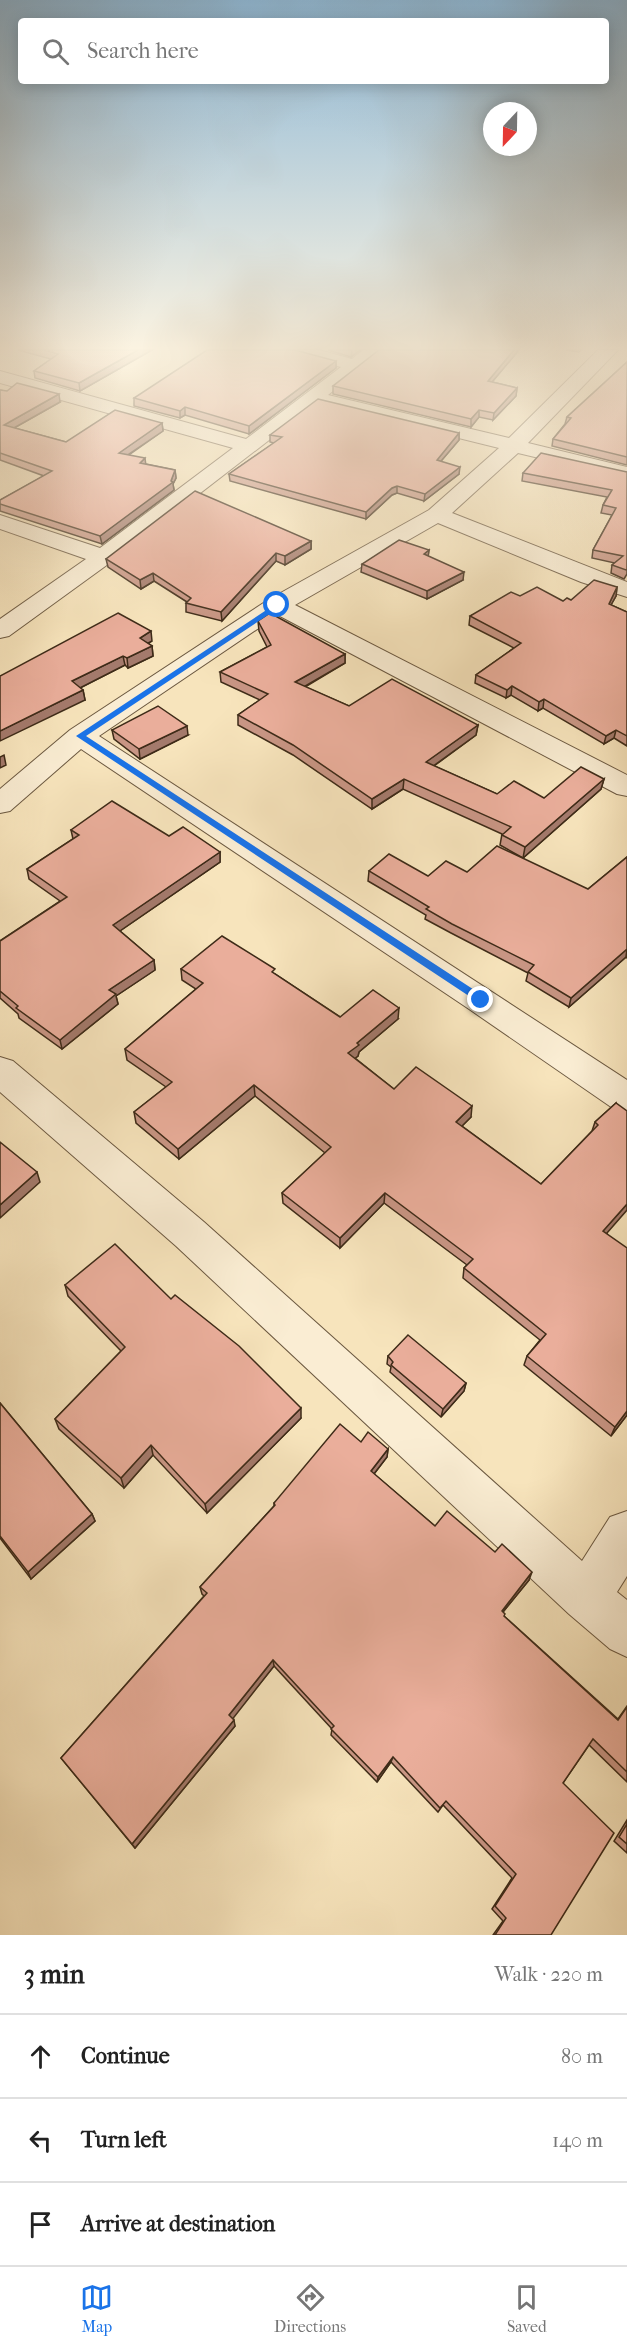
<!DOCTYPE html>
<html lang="en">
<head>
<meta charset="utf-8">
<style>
  :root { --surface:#fff; --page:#f6f6f6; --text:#222; --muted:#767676; --line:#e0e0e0; --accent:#1a73e8 }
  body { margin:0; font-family:"IM FELL French Canon",serif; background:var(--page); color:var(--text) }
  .compass { position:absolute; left:483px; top:102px; width:54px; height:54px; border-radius:50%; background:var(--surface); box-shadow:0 3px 15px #0003; rotate:202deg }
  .stop { position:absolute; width:18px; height:18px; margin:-14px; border:4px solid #1a73e8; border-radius:50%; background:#fff }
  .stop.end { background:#1a73e8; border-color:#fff; box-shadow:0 2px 6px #0008 }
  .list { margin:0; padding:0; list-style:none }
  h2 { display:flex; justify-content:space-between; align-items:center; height:78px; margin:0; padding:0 24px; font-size:26px }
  h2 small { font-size:20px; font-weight:400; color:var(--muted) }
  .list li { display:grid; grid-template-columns:39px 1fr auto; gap:18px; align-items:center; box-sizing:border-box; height:84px; padding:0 24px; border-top:2px solid var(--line) }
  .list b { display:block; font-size:22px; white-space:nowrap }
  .list em { font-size:20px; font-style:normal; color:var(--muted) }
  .icon { flex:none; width:33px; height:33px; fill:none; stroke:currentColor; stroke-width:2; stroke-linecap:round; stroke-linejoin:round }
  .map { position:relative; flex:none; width:627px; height:1935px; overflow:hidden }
  .search { position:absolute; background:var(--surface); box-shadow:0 3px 15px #0003; left:18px; right:18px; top:18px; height:66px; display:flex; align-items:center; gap:15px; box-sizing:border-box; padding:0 21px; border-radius:6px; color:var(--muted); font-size:22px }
  .sheet { height:330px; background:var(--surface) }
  nav { display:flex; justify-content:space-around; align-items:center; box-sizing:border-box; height:84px; border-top:2px solid var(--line); background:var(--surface); font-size:16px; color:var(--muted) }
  nav a { display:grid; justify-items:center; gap:3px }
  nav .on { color:var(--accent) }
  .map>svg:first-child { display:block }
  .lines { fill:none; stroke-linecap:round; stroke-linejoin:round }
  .street-casing { stroke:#6c5941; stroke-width:2 }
  .street { fill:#faedd3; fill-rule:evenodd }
  .wall { fill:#c99685; stroke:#3e2b18; stroke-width:1.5 }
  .shaded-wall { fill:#a47a6c; stroke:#3e2b18; stroke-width:1.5 }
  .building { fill:#eaae9b; stroke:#3e2b18; stroke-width:1.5 }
  .route { fill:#1a73e8 }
</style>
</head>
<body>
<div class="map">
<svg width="627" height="1935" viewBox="0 0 627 1935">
  <rect width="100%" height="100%" fill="#f7e4bc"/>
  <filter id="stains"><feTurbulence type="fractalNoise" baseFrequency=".00333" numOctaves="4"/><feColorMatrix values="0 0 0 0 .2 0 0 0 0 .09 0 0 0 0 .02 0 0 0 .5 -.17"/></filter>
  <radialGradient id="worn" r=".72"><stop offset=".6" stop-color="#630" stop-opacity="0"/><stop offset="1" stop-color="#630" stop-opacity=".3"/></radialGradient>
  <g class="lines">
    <!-- street casing -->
    <g class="street-casing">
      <g id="street">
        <path d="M 287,350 L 319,350 L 352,359 L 363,350 L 384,350 L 328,395 L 509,438 L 598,350 L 618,350 L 528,443 L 627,467 L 627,479 L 518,453 L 452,513 L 627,582 L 627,597 L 581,582 L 438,523 L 295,605 L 627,775 L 627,796 L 617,794 L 278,615 L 99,736 L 627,1080 L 627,1114 L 614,1109 L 469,1009 L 81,749 L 10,811 L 0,813 L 0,789 L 70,730 L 268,600 L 429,510 L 499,448 L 317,403 L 111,562 L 9,636 L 0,638 L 0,619 L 86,559 L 0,529 L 0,515 L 100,548 L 233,448 L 0,383 L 0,371 L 246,439 L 341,367 L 290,354 Z"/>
        <path d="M 0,1057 L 13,1061 L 204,1222 L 582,1561 L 610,1517 L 627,1511 L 627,1576 L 617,1592 L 627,1600 L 627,1657 L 610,1649 L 569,1614 L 176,1246 L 0,1092 Z"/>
      </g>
    </g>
    <!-- street -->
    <use href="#street" class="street"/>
  </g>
  <!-- wall -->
  <g class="wall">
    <path d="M 18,350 L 152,350 L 80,391 L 35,378 L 34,371 L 51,359 Z"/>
    <path d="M 328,350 L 360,350 L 351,357 Z"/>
    <path d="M 519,350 L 492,382 L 517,388 L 516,396 L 493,420 L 479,417 L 471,427 L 333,394 L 333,386 Z"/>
    <path d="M 566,350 L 581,350 L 579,352 Z"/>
    <path d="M 336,361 L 336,368 L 249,434 L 185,415 L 180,418 L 134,406 L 134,398 Z"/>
    <path d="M 627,362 L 627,465 L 552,446 L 553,439 L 565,424 L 567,417 Z"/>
    <path d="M 0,390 L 60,402 L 14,428 L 66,442 L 162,423 L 163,431 L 129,455 L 146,464 L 175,470 L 176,478 L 173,484 L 174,490 L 102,544 L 0,511 L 0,500 L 44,476 L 0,460 Z"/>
    <path d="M 459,433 L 459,440 L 441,461 L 459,474 L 424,501 L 397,493 L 392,495 L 366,519 L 230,481 L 229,474 L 274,443 L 270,442 L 270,435 Z"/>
    <path d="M 627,472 L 627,574 L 624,579 L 611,573 L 612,565 L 615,563 L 592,558 L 593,550 L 612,515 L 601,513 L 603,505 L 607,497 L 522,481 L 523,473 Z"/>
    <path d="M 311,541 L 311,549 L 285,565 L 276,561 L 222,621 L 186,612 L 186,603 L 187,602 L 154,581 L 141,589 L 108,567 L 106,559 Z"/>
    <path d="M 429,550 L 428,556 L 463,580 L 427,599 L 361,572 L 362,564 Z"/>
    <path d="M 617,587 L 616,596 L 611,605 L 627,612 L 627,746 L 614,738 L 604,744 L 543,708 L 538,711 L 511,695 L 506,698 L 475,683 L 476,675 L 514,648 L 469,625 L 470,616 L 520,596 L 563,601 L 571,600 Z"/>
    <path d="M 258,621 L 345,654 L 345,663 L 305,687 L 349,706 L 478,725 L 476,735 L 434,766 L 497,794 L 544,798 L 604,779 L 601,789 L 523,858 L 500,845 L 502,834 L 403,789 L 372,809 L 293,755 L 238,725 L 238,715 L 260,700 L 221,682 L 220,672 L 267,647 L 259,631 Z"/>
    <path d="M 152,641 L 148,643 L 152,646 L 153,656 L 128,668 L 125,665 L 80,688 L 83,690 L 85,700 L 0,676 Z"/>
    <path d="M 112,730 L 188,735 L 140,759 L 114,739 Z"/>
    <path d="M 71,830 L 169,836 L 220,852 L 220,862 L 120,931 L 154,960 L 155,970 L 116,996 L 118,1004 L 62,1049 L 19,1018 L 18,1014 L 0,998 L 0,941 L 60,901 L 29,879 L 27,869 L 73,839 Z"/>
    <path d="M 627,857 L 627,958 L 626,957 L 569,1007 L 526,981 L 528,973 L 451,933 L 425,919 L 426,915 L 368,881 L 369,871 L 428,876 L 467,872 L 588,889 Z"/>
    <path d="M 181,969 L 275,974 L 340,1017 L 398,1019 L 359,1052 L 358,1056 L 355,1058 L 394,1089 L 471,1117 L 462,1126 L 541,1184 L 592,1131 L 595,1122 L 616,1103 L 607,1234 L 627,1415 L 611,1436 L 524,1365 L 527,1356 L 540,1340 L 463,1278 L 464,1268 L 467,1265 L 384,1203 L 340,1248 L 283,1203 L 282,1193 L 325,1153 L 255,1096 L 179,1159 L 136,1123 L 134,1112 L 166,1087 L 127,1060 L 125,1049 L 196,989 L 182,980 Z"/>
    <path d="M 65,1285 L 171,1299 L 301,1418 L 207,1513 L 153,1455 L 124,1488 L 59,1429 L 55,1419 L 121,1351 L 68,1296 Z"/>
    <path d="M 388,1356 L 466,1383 L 464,1391 L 441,1417 L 390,1372 L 391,1367 L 387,1364 Z"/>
    <path d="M 0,1403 L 92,1514 L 95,1521 L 31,1579 L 0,1538 Z"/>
    <path d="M 361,1442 L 388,1449 L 387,1457 L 374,1474 L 435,1526 L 495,1552 L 529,1580 L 503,1612 L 504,1616 L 618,1719 L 627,1706 L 627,1782 L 589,1745 L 563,1783 L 551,1935 L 493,1935 L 503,1921 L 492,1909 L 512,1878 L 443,1805 L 438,1812 L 391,1762 L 377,1782 L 331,1735 L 332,1729 L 274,1666 L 232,1718 L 235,1726 L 135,1848 L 61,1758 L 204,1596 L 202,1594 L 200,1587 L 274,1506 L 274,1503 Z"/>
    <path d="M 627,1820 L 627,1853 L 614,1841 Z"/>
  </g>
  <!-- shaded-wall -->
  <g class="shaded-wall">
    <path d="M 138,350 L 152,350 L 80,391 L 79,383 Z"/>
    <path d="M 352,350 L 360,350 L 351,357 Z"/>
    <path d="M 514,350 L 519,350 L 487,388 L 488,381 Z"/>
    <path d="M 336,361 L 336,368 L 249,434 L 249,426 Z"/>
    <path d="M 517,388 L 516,396 L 493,420 L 494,413 Z"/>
    <path d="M 59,394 L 60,402 L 5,433 L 4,425 Z"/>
    <path d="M 185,407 L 185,415 L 180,418 L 180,411 Z"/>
    <path d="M 479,410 L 479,417 L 471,427 L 471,419 Z"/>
    <path d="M 162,423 L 163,431 L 120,460 L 119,453 Z"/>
    <path d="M 459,433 L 459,440 L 436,467 L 437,460 Z"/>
    <path d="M 145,458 L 146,466 L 140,463 Z"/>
    <path d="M 460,467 L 459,474 L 424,501 L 425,494 Z"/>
    <path d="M 175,470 L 176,478 L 173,484 L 174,490 L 102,544 L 100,536 L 171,481 Z"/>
    <path d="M 397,486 L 397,493 L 392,495 L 366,519 L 366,512 L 392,488 Z"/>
    <path d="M 311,541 L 311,549 L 285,565 L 285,556 Z"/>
    <path d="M 429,550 L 428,558 L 424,554 Z"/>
    <path d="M 276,553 L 276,561 L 222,621 L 221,612 Z"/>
    <path d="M 464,572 L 463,580 L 427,599 L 427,591 Z"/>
    <path d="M 153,573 L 154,581 L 141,589 L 140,580 Z"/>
    <path d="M 617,587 L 616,596 L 607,612 L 609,604 Z"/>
    <path d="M 151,631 L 152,641 L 141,647 L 140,638 Z"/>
    <path d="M 152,646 L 153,656 L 128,668 L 127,658 Z"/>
    <path d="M 345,654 L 345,663 L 295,692 L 295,682 Z"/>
    <path d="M 123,656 L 125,665 L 74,691 L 72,681 Z"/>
    <path d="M 512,686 L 511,695 L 506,698 L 507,690 Z"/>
    <path d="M 83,690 L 85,700 L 0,741 L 0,731 Z"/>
    <path d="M 544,699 L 543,708 L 538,711 L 539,702 Z"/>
    <path d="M 478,725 L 476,735 L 425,772 L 426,762 Z"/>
    <path d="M 187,726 L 188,735 L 140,759 L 139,749 Z"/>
    <path d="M 616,730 L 614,738 L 604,744 L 606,736 Z"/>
    <path d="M 4,755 L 6,765 L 0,768 L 0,757 Z"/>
    <path d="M 404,779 L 403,789 L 372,809 L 372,799 Z"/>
    <path d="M 604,779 L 601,789 L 523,858 L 525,847 Z"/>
    <path d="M 220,852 L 220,862 L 114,935 L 113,925 Z"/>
    <path d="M 627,949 L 626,957 L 569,1007 L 571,998 Z"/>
    <path d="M 154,960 L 155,970 L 116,996 L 118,1004 L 62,1049 L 60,1040 L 109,990 Z"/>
    <path d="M 399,1008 L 398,1019 L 359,1052 L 358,1056 L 348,1064 L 348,1053 L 357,1043 Z"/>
    <path d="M 254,1085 L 255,1096 L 179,1159 L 178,1149 Z"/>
    <path d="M 472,1106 L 471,1117 L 455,1133 L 456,1122 Z"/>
    <path d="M 37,1172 L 40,1182 L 0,1218 L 0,1205 Z"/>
    <path d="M 385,1193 L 384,1203 L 340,1248 L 340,1238 Z"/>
    <path d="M 627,1204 L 627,1210 L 600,1241 L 603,1231 Z"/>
    <path d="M 466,1383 L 464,1391 L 441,1417 L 443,1409 Z"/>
    <path d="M 301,1408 L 301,1418 L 207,1513 L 205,1504 Z"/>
    <path d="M 627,1411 L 627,1415 L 611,1436 L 615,1427 Z"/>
    <path d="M 151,1445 L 153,1455 L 124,1488 L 121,1478 Z"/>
    <path d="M 388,1449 L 387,1457 L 370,1479 L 371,1471 Z"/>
    <path d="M 92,1514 L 95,1521 L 31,1579 L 28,1572 Z"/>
    <path d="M 532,1572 L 529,1580 L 499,1617 L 502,1611 Z"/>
    <path d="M 273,1660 L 274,1666 L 231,1721 L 229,1715 Z"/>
    <path d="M 234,1720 L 235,1726 L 135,1848 L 132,1844 Z"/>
    <path d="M 393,1757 L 391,1762 L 377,1782 L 378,1777 Z"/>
  </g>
  <!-- building -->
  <g class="building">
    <path d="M 44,350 L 138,350 L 79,383 L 34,371 L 58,354 Z"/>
    <path d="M 207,350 L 295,350 L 336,361 L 249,426 L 185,407 L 180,411 L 134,398 Z"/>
    <path d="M 379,350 L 514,350 L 488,381 L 517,388 L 494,413 L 479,410 L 471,419 L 333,386 Z"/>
    <path d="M 627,362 L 627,457 L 553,439 L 571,418 L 567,417 Z"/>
    <path d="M 17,383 L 59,394 L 4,425 L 66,442 L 115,410 L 162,423 L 119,453 L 145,458 L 140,463 L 175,470 L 171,481 L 173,482 L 100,536 L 0,504 L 0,500 L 52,471 L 0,453 L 0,390 L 7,391 Z"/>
    <path d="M 318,399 L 459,433 L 437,460 L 460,467 L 425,494 L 397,486 L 392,488 L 366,512 L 229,474 L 282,437 L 270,435 Z"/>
    <path d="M 541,453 L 627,472 L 627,569 L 626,570 L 612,565 L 623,556 L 593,550 L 616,508 L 603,505 L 612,490 L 523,473 Z"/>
    <path d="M 195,491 L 311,541 L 285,556 L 276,553 L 221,612 L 186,603 L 191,598 L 153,573 L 140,580 L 106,559 Z"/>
    <path d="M 399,540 L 429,550 L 424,554 L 464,572 L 427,591 L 362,564 Z"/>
    <path d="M 594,580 L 617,587 L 609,604 L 627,612 L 627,736 L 616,730 L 606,736 L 544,699 L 539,702 L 512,686 L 507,690 L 476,675 L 521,643 L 470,616 L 511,592 L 520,596 L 537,587 L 563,601 L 567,598 L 571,600 Z"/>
    <path d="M 118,613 L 151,631 L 140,638 L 152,646 L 127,658 L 123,656 L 72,681 L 83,690 L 0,731 L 0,676 Z"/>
    <path d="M 270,613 L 345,654 L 295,682 L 349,706 L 392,679 L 478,725 L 426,762 L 497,794 L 514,781 L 544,798 L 581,767 L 604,779 L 525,847 L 502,835 L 511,827 L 404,779 L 372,799 L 293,745 L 238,715 L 268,694 L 220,672 L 271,645 L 258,621 Z"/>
    <path d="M 158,706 L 187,726 L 139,749 L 112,730 Z"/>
    <path d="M 112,801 L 169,836 L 183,827 L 220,852 L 113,925 L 154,960 L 109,990 L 116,994 L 60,1040 L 16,1008 L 18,1006 L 0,991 L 0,941 L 67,897 L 27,869 L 79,835 L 71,830 Z"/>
    <path d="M 497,846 L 588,889 L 627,857 L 627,949 L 571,998 L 528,972 L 534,965 L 452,924 L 426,909 L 429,907 L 369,871 L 389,854 L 428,876 L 446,861 L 467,872 Z"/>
    <path d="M 222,936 L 275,969 L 272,972 L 340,1017 L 373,990 L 399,1008 L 357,1043 L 359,1045 L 348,1053 L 394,1089 L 416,1067 L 472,1106 L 456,1122 L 541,1184 L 598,1125 L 595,1122 L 616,1103 L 627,1111 L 627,1204 L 603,1231 L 627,1248 L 627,1411 L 615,1427 L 527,1356 L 546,1334 L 464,1268 L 473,1259 L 385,1193 L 340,1238 L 282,1193 L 331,1147 L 254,1085 L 178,1149 L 134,1112 L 172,1082 L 125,1049 L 203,983 L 181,969 Z"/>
    <path d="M 0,1142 L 37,1172 L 0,1205 Z"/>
    <path d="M 115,1244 L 171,1299 L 175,1295 L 239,1346 L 301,1408 L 205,1504 L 151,1445 L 121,1478 L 55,1419 L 125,1347 L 65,1285 Z"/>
    <path d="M 408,1335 L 466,1383 L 443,1409 L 391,1365 L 393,1362 L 388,1356 Z"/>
    <path d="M 0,1403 L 92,1514 L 28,1572 L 0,1536 Z"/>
    <path d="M 340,1424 L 361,1442 L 368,1432 L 388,1449 L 371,1471 L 435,1526 L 447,1511 L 495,1552 L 502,1544 L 532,1572 L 502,1611 L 505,1614 L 504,1616 L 618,1720 L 627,1707 L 627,1772 L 593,1739 L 563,1783 L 614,1833 L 551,1935 L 495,1935 L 506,1918 L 495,1906 L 516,1874 L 446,1801 L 440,1808 L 393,1757 L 378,1777 L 331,1729 L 334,1726 L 273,1660 L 229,1715 L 234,1720 L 132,1844 L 61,1758 L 207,1593 L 200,1587 L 275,1505 L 274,1503 Z"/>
    <path d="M 627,1824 L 627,1844 L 619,1837 Z"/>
  </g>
  <!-- sky -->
  <linearGradient id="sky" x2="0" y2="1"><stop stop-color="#8cb7d6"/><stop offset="0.56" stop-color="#fbf3e1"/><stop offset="1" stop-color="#fbf3e1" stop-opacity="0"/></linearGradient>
  <rect width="627" height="621" fill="url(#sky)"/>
  <!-- route -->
  <path class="route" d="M 277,603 L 280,607 L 86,736 L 485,997 L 485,1002 L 478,1002 L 76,736 Z"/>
  <rect width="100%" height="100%" filter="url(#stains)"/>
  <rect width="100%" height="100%" fill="url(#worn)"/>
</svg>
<svg class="compass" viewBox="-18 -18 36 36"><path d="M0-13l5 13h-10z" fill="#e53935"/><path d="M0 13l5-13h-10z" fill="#767676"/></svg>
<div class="stop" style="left:277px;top:605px"></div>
<div class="stop end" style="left:481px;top:1000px"></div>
<div class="search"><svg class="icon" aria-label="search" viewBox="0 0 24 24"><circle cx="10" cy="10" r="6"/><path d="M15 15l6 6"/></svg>Search here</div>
</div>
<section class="sheet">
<h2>3 min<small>Walk · 220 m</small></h2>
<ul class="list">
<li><svg class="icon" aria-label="ahead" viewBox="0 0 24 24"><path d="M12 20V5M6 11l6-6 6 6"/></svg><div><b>Continue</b></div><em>80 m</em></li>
<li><svg class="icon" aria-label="left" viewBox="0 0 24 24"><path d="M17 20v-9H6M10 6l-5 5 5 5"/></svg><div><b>Turn left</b></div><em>140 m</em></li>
<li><svg class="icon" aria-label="arrive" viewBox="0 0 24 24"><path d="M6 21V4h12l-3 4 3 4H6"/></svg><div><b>Arrive at destination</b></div></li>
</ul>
</section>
<nav>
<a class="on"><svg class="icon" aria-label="map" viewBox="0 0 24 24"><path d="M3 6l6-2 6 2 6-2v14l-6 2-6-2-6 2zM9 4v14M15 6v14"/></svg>Map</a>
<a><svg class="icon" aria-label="directions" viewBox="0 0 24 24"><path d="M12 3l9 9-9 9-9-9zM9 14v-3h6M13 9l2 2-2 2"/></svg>Directions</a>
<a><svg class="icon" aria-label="saved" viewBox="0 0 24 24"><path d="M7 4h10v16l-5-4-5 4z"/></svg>Saved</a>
</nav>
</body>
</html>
